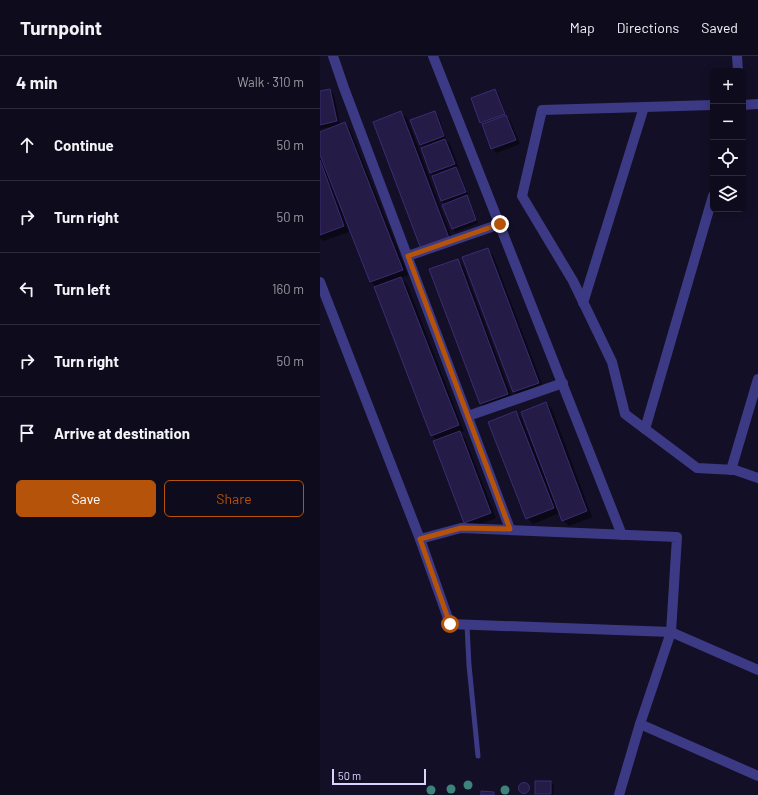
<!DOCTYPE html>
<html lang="en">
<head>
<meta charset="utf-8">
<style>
  :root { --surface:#0e0b1c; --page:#171425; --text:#f1f3f6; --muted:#9b9ba3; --line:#2e2b3b; --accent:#b45309 }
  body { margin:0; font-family:Barlow,sans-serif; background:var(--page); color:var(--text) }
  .controls { position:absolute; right:12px; top:12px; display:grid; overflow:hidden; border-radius:6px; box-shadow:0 2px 10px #0003 }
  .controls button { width:36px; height:36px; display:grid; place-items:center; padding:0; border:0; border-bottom:1px solid var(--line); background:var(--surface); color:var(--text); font:20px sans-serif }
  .scale { position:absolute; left:12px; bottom:10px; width:94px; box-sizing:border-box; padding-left:4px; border:2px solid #d9d4ff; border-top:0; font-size:11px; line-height:14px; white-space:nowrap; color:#d9d4ff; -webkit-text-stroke:3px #130f26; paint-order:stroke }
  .stop { position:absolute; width:12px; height:12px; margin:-9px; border:3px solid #b45309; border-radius:50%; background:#fff }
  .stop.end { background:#b45309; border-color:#fff; box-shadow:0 1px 4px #0008 }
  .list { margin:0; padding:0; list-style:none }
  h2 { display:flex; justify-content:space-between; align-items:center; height:52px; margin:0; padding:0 16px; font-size:17px }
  h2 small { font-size:13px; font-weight:400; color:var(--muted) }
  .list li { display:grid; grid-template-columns:26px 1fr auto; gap:12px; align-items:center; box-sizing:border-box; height:72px; padding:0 16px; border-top:1px solid var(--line) }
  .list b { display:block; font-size:15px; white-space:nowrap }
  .list em { font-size:13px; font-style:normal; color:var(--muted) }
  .actions { display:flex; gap:8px; padding:12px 16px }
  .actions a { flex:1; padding:9px 0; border:1px solid var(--accent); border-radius:6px; text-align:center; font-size:14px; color:var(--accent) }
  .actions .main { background:var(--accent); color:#fff }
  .icon { flex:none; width:22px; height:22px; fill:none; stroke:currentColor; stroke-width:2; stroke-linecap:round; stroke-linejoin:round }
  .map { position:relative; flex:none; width:438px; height:739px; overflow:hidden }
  header { display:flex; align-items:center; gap:24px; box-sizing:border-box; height:56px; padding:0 20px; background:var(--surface); border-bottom:1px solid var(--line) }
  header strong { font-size:19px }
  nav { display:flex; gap:22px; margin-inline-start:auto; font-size:14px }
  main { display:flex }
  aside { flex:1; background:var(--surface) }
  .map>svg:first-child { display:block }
  .shadow { fill:#0007 }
  .building { fill:#241b47; stroke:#3b2d73 }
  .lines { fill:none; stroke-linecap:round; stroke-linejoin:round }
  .lane { stroke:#3d3a85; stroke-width:5 }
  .street { stroke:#3d3a85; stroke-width:10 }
  .tree { fill:#3d827b }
  .route { stroke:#b45309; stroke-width:5 }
</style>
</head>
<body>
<header>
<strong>Turnpoint</strong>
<nav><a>Map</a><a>Directions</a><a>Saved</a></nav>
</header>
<main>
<aside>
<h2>4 min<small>Walk · 310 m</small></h2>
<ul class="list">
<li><svg class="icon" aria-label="ahead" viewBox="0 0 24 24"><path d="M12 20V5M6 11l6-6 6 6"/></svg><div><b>Continue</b></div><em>50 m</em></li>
<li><svg class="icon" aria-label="right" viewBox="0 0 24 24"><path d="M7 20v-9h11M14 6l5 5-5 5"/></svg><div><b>Turn right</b></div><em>50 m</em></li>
<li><svg class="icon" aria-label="left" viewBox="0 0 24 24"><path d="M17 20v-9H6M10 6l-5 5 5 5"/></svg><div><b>Turn left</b></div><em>160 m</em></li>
<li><svg class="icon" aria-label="right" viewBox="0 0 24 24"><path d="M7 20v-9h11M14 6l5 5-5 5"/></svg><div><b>Turn right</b></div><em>50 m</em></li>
<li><svg class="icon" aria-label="arrive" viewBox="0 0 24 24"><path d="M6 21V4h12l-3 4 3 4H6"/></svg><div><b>Arrive at destination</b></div></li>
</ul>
<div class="actions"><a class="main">Save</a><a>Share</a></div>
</aside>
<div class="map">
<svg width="438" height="739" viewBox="0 0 438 739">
  <rect width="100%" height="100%" fill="#130f26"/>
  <!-- shadow -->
  <g class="shadow">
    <path d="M 10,34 L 14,39 L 20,69 L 24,67 L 30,73 L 88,219 L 81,222 L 87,228 L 144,375 L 140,377 L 145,382 L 176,462 L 150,472 L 145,466 L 117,385 L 112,379 L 57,231 L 51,226 L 22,152 L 21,153 L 29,176 L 3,185 L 0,182 L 0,77 L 12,72 L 11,71 L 0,73 L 0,36 Z"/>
    <path d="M 175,34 L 178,37 L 187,61 L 190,64 L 200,88 L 176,97 L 172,92 L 163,68 L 161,66 Z"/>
    <path d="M 81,56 L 87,62 L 134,188 L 108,198 Z"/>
    <path d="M 115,56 L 118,59 L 126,83 L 125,83 L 130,88 L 139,112 L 137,113 L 139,115 L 148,139 L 146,140 L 149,143 L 158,167 L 135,176 L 133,173 L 124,149 L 126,148 L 122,145 L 113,121 L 115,120 L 111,117 L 104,92 L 100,88 Z"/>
    <path d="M 167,193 L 173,199 L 224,333 L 199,342 L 194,336 Z"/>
    <path d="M 137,204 L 143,210 L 193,344 L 166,354 L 161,348 L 111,214 Z"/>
    <path d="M 226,347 L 232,353 L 272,461 L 249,470 L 243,464 L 240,457 L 213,468 L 207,462 L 195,356 L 201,362 L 223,416 L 225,416 Z"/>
    <path d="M 231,726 L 234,729 L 233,739 L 218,739 L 216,737 Z"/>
    <circle cx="205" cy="733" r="5"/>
  </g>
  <!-- building -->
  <g class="building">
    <path d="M 10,33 L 17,65 L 0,69 L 0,35 Z"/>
    <path d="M 175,33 L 185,58 L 160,67 L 151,42 Z"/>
    <path d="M 81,55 L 129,182 L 101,193 L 53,66 Z"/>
    <path d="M 115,55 L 124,80 L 100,89 L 90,64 Z"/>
    <path d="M 186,59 L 196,84 L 171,93 L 162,68 Z"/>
    <path d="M 25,66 L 83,214 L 50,226 L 0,99 L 0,76 Z"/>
    <path d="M 125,83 L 135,108 L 110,117 L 101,92 Z"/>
    <path d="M 0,104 L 24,170 L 0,179 Z"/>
    <path d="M 136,111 L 146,136 L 121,145 L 112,120 Z"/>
    <path d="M 147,139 L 156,164 L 132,173 L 122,149 Z"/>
    <path d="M 168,192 L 219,327 L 193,336 L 142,201 Z"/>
    <path d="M 138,203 L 188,338 L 160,348 L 109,213 Z"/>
    <path d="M 81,221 L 139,369 L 111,380 L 54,231 Z"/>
    <path d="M 226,346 L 267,455 L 242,465 L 201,356 Z"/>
    <path d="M 196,355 L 234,452 L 206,463 L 168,366 Z"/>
    <path d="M 140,375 L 171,457 L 144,467 L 113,385 Z"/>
    <rect x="215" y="725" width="16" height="13"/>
    <circle cx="204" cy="732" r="5.5"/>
    <path d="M 161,735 L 174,736 L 174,739 L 161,739 Z"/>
  </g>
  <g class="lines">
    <!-- lane -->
    <path class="lane" d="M 147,569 L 149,609 L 158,700"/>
    <!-- street -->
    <g class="street">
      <path d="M 13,0 L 24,32 L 190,473"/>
      <path d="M 113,0 L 302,479"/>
      <path d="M 417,0 L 418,15"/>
      <path d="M 393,49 L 222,54 L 202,140 L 253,225 L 292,306 L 305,358 L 377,412 L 415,414 L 438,422"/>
      <path d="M 423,49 L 438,48"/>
      <path d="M 88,200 L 180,168"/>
      <path d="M 0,226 L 100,483 L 130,568 L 351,576 L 438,614"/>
      <path d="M 263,247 L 324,51"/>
      <path d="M 148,360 L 243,327"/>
      <path d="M 325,373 L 393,140"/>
      <path d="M 411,414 L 438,323"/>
      <path d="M 100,483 L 141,472 L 357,481 L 351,576 L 320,668 L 299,739"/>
      <path d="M 320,668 L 438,720"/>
    </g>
  </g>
  <!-- trees -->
  <g class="tree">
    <circle cx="148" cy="729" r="4.5"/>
    <circle cx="131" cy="733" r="4.5"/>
    <circle cx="111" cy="734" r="4.5"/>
    <circle cx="185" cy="734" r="4.5"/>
  </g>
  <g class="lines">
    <!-- route -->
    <path class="route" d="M 130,568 L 100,483 L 141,472 L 190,473 L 88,200 L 180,168"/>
  </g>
</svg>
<div class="controls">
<button>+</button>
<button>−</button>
<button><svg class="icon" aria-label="locate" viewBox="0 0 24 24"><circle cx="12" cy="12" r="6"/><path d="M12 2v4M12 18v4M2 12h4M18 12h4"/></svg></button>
<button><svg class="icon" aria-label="layers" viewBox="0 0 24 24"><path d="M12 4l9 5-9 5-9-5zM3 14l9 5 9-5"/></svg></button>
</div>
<div class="scale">50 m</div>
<div class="stop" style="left:130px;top:568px"></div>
<div class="stop end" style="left:180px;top:168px"></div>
</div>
</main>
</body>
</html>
